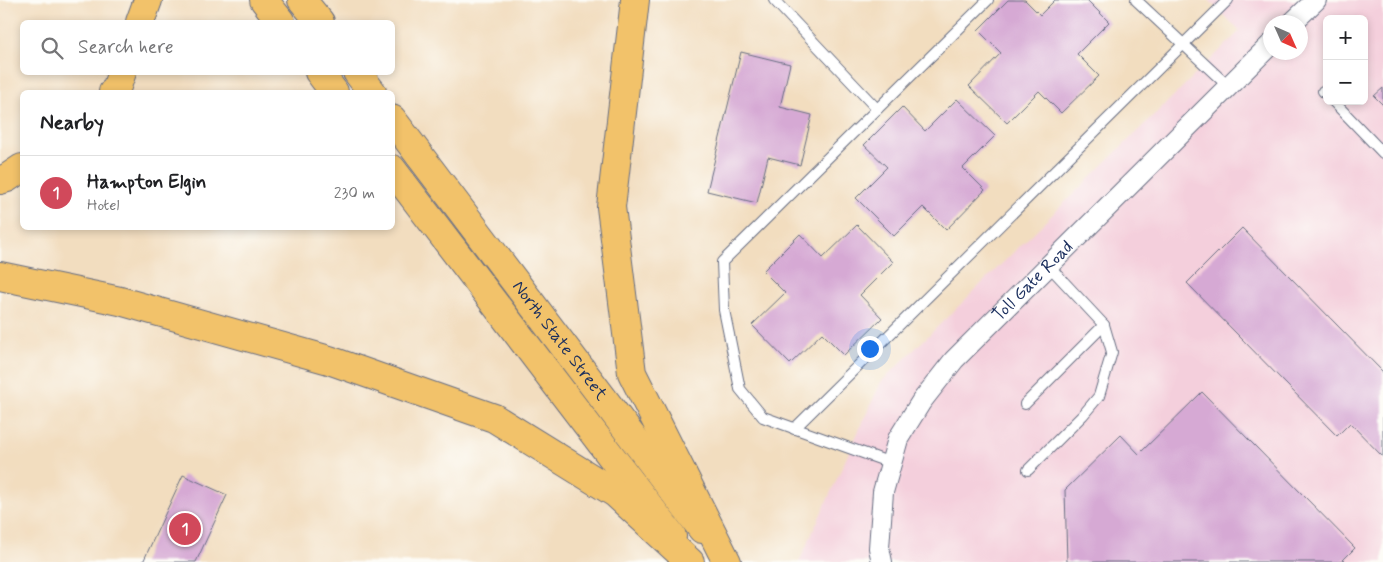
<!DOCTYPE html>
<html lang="en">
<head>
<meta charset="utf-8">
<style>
  :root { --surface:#fff; --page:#f2f2f2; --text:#202124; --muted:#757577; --line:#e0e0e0; --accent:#d1495b }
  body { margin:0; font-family:Mynerve,sans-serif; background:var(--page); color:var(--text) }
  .controls { position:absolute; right:15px; top:15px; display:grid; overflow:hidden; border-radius:8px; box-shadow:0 2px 8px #0003 }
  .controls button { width:45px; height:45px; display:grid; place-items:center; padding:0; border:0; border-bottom:1px solid var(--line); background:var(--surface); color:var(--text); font:25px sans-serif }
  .compass { position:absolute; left:1263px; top:15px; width:45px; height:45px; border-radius:50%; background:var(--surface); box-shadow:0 2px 8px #0003; rotate:135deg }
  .you { position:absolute; left:869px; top:348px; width:18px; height:18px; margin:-12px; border:4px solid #fff; border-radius:50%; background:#1a73e8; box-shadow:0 0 0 8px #1a73e833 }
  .badge { display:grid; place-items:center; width:32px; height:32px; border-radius:50%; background:var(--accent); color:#fff; font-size:16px; font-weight:700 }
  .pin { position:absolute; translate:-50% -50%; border:2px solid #fff; box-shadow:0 1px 5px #0006 }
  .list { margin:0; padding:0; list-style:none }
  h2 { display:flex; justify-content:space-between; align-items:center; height:65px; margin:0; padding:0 20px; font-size:21px }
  h2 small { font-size:16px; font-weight:400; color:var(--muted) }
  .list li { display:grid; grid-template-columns:32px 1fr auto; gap:15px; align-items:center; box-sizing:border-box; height:75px; padding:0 20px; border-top:1px solid var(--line) }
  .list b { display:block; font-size:19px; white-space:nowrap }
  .list p { margin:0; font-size:16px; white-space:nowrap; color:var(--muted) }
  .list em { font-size:16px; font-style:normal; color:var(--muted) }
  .icon { flex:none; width:28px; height:28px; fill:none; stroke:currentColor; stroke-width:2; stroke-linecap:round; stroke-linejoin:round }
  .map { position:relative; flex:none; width:1383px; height:562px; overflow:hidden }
  .search { position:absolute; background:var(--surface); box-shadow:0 2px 8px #0003; left:20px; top:20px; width:375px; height:55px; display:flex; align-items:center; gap:12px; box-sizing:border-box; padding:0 18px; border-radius:8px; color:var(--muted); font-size:19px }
  .panel { position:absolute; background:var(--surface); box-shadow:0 2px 8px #0003; left:20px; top:90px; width:375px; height:140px; border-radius:8px }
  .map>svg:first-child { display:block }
  .built { fill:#f4cfdc; fill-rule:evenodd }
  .building { fill:#d6a9d4 }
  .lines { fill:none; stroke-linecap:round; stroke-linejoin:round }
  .lane-casing { stroke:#666c80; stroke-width:12 }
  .street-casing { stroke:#666c80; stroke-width:22 }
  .primary-casing { stroke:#666c80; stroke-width:30 }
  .highway-casing { stroke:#666c80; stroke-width:30 }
  .lane { stroke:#fff; stroke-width:10 }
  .street { stroke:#fff; stroke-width:20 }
  .primary { stroke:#f2c26a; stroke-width:28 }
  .highway { stroke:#f2c26a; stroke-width:28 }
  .labels { text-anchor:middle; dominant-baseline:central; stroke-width:5; stroke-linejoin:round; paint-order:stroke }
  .street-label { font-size:18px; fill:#1b2f5e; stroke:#fdfcf7 }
</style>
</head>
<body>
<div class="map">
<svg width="1383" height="562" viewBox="0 0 1383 562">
  <rect width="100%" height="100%" fill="#fdfcf7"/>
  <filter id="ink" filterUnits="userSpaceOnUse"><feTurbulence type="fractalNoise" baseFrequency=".02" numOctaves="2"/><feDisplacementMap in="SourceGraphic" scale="10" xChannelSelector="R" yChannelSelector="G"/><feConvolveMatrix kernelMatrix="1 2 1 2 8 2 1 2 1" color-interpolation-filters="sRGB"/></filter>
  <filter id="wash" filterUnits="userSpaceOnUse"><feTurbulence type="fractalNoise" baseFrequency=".0096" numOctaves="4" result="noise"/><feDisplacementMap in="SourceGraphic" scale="20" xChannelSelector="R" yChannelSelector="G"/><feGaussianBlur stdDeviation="1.12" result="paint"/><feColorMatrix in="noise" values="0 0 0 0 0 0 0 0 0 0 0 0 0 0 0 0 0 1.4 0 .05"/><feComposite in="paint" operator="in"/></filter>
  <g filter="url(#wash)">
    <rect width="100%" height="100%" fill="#f2ddbf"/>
    <!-- built -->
    <path class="built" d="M 1209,0 L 1383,0 L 1383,562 L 799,562 L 881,382 L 1240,31 ZM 1327,19 L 1364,19 L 1364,101 L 1327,101 ZM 1270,22 L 1300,22 L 1300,52 L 1270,52 Z"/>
    <g id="blocks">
      <!-- building -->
      <g class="building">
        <path d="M 1008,0 L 1025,0 L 1040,15 L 1055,0 L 1087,0 L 1109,22 L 1077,54 L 1099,76 L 1061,113 L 1039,91 L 1007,123 L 969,86 L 1001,53 L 978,30 Z"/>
        <path d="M 741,52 L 790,64 L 780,107 L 812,115 L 800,165 L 768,157 L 757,203 L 707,191 Z"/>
        <path d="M 1383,88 L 1383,105 L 1374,96 Z"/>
        <path d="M 957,99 L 995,136 L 963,168 L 985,190 L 946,230 L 923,207 L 894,236 L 856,198 L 887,167 L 864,145 L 902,107 L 925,131 Z"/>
        <path d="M 857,225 L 893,262 L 860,295 L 882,318 L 844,355 L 822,333 L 790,364 L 752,325 L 785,293 L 763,271 L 800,234 L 823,258 Z"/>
        <path d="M 1242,228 L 1383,372 L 1383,457 L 1350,423 L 1337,436 L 1187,283 Z"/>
        <path d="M 1202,392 L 1355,548 L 1341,562 L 1067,562 L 1065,490 L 1121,435 L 1139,454 Z"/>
        <path d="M 183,475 L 227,495 L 196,562 L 143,562 Z"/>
      </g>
    </g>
  </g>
  <g filter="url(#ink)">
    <use href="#blocks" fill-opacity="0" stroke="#666c80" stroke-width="1"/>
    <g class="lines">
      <!-- lane casing -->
      <g class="lane-casing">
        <g id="lane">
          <path d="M 774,0 L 877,109"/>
          <path d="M 1136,0 L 1229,87"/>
          <path d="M 1323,91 L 1327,95"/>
          <path d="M 1333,101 L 1383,153"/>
          <path d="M 1025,404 L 1104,325"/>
          <path d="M 794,429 L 1228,0"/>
          <path d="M 891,463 L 763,417 L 740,389 L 724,310 L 722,262 L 988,0"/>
          <path d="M 1028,470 L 1083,415 L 1099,396 L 1112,352 L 1104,325 L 1049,266"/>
        </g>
      </g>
      <!-- street casing -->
      <g class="street-casing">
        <g id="street">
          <path d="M 1293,22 L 1316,0"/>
          <path id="s1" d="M 882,562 L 879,548 L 883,492 L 898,439 L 921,402 L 954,360 L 1270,45"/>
        </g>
      </g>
      <!-- primary casing -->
      <g class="primary-casing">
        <g id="primary">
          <path d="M 264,0 L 281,22"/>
          <path d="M 302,0 L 320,22"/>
          <path d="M 319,72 L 334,92"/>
          <path d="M 357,72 L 372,92"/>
          <path id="s2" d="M 392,119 L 702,529"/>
          <path d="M 392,169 L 672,536"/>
        </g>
      </g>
      <!-- highway casing -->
      <g class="highway-casing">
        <g id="highway">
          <path d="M 635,0 L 611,207 L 632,373 L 727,562"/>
          <path d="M 140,22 L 148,0"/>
          <path d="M 113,92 L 116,89 L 122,72"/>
          <path d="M 0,180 L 7,178 L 22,168"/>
          <path d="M 0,276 L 120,301 L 329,360 L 494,418 L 615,493 L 690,562"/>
        </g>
      </g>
      <!-- lane -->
      <use href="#lane" class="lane"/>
      <!-- street -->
      <use href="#street" class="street"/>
      <!-- primary -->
      <use href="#primary" class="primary"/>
      <!-- highway -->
      <use href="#highway" class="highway"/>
    </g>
  </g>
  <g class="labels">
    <!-- street labels -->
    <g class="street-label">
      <text stroke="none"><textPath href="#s1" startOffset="334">Toll Gate Road</textPath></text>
      <text stroke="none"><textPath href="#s2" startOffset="278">North State Street</textPath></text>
    </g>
  </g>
</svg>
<div class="controls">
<button>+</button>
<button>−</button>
</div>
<svg class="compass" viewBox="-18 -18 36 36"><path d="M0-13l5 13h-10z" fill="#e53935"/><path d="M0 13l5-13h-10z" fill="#757577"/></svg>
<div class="you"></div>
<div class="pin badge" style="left:185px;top:529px">1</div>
<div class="search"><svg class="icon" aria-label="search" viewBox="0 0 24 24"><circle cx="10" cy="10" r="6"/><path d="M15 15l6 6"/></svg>Search here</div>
<section class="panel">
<h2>Nearby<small></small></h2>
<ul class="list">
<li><span class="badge">1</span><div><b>Hampton Elgin</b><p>Hotel</p></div><em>230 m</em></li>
</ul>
</section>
</div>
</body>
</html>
